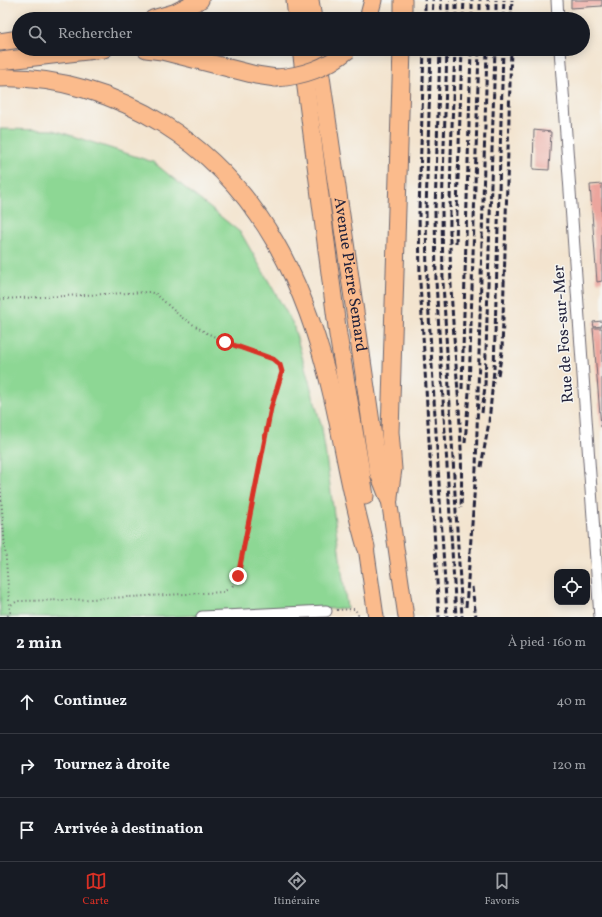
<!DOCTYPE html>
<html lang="fr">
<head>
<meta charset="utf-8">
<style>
  :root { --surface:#171b24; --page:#242831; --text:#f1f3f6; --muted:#9ea1a6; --line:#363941; --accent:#d93025 }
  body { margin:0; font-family:Vollkorn,serif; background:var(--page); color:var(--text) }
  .controls { position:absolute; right:12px; bottom:12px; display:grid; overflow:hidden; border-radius:8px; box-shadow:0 2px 10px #0003 }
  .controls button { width:36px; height:36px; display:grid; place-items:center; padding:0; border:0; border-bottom:1px solid var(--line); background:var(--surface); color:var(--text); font:20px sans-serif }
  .stop { position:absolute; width:12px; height:12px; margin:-9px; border:3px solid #d93025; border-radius:50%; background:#fff }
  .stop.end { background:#d93025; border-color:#fff; box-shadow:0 1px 4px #0008 }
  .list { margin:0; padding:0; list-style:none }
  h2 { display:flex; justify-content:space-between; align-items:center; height:52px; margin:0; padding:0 16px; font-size:17px }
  h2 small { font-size:13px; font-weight:400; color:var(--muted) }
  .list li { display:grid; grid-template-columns:26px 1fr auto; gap:12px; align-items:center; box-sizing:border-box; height:64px; padding:0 16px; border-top:1px solid var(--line) }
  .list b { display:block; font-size:15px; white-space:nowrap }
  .list em { font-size:13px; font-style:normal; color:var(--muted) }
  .icon { flex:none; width:22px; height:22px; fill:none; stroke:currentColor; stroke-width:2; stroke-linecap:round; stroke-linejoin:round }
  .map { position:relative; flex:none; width:602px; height:617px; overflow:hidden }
  .search { position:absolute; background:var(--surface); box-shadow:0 2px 10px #0003; left:12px; right:12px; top:12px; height:44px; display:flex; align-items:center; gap:10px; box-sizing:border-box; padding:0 14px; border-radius:22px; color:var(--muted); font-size:15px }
  .sheet { height:244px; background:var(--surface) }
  nav { display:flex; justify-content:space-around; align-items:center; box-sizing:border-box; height:56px; border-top:1px solid var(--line); background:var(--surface); font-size:11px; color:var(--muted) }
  nav a { display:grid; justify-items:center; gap:2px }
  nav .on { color:var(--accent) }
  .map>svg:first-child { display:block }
  .green { fill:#8dd794; stroke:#587c68 }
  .building { fill:#eca59d }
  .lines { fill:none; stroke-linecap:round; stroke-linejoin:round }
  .minor-casing { stroke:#6b666f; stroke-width:13 }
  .major-casing { stroke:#6b666f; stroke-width:17 }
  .highway-casing { stroke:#6b666f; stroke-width:19 }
  .path { stroke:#6b666f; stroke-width:2; stroke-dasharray:1 3; stroke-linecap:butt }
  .minor { stroke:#fff; stroke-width:11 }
  .major { stroke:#fbbb8c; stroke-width:15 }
  .highway { stroke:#fbbb8c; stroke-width:17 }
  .rail { stroke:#22223b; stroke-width:3; stroke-dasharray:6 3; stroke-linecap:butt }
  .highway-bridge-casing { stroke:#6b666f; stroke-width:19; stroke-linecap:butt }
  .highway-bridge { stroke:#fbbb8c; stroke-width:17 }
  .route { stroke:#d93025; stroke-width:5 }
  .labels { text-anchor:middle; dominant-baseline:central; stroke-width:3; stroke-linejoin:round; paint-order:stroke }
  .street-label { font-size:16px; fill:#22223b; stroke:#f6f6f2 }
</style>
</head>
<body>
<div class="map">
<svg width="602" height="617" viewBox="0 0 602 617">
  <rect width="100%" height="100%" fill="#f6f6f2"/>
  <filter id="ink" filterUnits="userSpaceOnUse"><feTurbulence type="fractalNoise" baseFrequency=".025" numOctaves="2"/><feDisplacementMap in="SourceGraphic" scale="8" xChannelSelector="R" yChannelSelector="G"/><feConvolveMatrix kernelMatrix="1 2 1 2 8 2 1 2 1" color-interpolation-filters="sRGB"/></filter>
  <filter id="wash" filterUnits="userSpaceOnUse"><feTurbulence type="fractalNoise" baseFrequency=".012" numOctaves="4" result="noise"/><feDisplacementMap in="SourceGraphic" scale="16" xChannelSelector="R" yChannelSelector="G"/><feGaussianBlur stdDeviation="0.9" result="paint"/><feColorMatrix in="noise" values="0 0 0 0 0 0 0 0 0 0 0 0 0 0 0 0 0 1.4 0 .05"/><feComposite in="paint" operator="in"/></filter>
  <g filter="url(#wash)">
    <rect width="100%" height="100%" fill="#f3e4cf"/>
    <!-- green -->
    <path class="green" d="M 0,129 L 54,130 L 153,162 L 241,233 L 293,324 L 322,428 L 347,608 L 163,617 L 0,617 Z"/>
    <g id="blocks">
      <!-- building -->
      <g class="building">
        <path d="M 571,0 L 602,0 L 602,6 L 571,8 Z"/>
        <path d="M 534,130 L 551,132 L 549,170 L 533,169 Z"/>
        <path d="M 602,184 L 602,281 L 597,282 L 590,185 Z"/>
        <path d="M 602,321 L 602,326 L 594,327 L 593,322 Z"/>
        <path d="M 593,328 L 602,328 L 602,427 L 601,427 Z"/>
      </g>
    </g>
  </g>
  <g filter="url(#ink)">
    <use href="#blocks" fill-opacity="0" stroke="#6b666f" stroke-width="1"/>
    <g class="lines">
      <!-- minor casing -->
      <g class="minor-casing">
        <g id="minor">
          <path d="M 557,0 L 558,19"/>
          <path d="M 560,49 L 600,617"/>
          <path d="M 202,617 L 326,611"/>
        </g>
      </g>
      <!-- major casing -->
      <g class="major-casing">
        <g id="major">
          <path d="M 389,499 L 406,617"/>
          <path d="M 366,547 L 376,617"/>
        </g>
      </g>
      <!-- highway casing -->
      <g class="highway-casing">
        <g id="highway">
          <path d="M 295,0 L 297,19"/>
          <path d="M 310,0 L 313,19"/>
          <path d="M 153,19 L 174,13 L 200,0"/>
          <path d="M 368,19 L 373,0"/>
          <path d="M 403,19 L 403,0"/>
          <path d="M 0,42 L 19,39"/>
          <path d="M 146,49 L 162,51 L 256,75 L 276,78"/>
          <path d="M 301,49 L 338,335 L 365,496"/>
          <path id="s1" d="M 317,49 L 378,471 L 389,499"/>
          <path d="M 0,61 L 104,49"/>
          <path d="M 0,78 C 56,76 115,94 163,124 C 261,185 307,286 332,395 C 344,446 351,497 366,547"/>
          <path d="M 389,496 L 393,469 L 390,432 L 402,49"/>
        </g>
      </g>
      <!-- path -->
      <g class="path">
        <path d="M 0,299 L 149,292 L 156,294 L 181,317 L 205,332 L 236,347 L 273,359 L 280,365 L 282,372 L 271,408 L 238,576 L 232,587 L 223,592 L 72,600 L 18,601 L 9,606"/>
        <path d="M 0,484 L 10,612 L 7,617"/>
        <path d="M 337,610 L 355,609 L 359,617"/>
      </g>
      <!-- minor -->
      <use href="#minor" class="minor"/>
      <!-- major -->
      <use href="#major" class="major"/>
      <!-- highway -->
      <use href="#highway" class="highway"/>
      <!-- rail -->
      <g class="rail">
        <path d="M 425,19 L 425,0"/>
        <path d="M 432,19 L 433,0"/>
        <path d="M 441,19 L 441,0"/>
        <path d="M 448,19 L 448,0"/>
        <path d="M 456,19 L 456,0"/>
        <path d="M 463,19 L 464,0"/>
        <path d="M 472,19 L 472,0"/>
        <path d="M 480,19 L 480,0"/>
        <path d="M 488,19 L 488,0"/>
        <path d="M 496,19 L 496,0"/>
        <path d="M 503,19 L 504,0"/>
        <path d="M 511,19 L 512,0"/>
        <path d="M 424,49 L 419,211 L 420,282 L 439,617"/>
        <path d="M 431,49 L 426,211 L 427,282 L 447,617"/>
        <path d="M 440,49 L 435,211 L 436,281 L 456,617"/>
        <path d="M 447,49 L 442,211 L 443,282 L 462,617"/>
        <path d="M 455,49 C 452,128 448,206 451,285 C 454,359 464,434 461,508"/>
        <path d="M 456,243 L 462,49"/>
        <path d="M 498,375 L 502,352 L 511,49"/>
        <path d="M 462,389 L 471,49"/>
        <path d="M 482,413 L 485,386 L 495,49"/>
        <path d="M 465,443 L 469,392 L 479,49"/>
        <path d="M 481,467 L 489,422 L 494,370 L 503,49"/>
        <path d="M 472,587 L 476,617"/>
        <path d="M 466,607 L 476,469 L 487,49"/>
      </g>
      <!-- highway-bridge casing -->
      <g class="highway-bridge-casing">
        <path id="highway-bridge" d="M 276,78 C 304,76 326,68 348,50"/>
      </g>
      <!-- highway-bridge -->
      <use href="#highway-bridge" class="highway-bridge"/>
    </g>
  </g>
  <g class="lines" filter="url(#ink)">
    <!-- route -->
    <path class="route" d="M 225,342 L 273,359 L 280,365 L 282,372 L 271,408 L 238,576"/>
  </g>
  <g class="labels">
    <!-- street labels -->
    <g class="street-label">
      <text stroke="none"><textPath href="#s1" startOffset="228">Avenue Pierre Semard</textPath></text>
      <text transform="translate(564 334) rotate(-94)">Rue de Fos-sur-Mer</text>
    </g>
  </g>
</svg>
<div class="controls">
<button><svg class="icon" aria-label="locate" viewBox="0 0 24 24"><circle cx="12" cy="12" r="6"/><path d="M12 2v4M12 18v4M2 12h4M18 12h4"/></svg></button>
</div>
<div class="stop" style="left:225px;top:342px"></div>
<div class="stop end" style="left:238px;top:576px"></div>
<div class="search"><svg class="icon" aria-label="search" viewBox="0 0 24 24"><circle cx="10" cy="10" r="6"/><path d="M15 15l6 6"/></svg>Rechercher</div>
</div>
<section class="sheet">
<h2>2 min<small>À pied · 160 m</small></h2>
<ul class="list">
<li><svg class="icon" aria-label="ahead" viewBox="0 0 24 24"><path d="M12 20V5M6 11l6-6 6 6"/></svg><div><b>Continuez</b></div><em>40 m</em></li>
<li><svg class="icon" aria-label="right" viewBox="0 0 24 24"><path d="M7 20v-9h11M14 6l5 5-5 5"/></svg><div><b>Tournez à droite</b></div><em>120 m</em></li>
<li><svg class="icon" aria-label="arrive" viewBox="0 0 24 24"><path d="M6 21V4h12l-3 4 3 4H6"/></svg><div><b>Arrivée à destination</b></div></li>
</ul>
</section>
<nav>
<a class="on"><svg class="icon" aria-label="map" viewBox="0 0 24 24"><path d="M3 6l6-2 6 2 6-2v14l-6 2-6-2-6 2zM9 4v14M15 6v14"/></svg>Carte</a>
<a><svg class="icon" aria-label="directions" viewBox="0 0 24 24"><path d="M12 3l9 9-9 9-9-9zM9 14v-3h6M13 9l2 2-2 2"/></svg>Itinéraire</a>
<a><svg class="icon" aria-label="saved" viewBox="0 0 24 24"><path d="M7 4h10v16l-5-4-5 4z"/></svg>Favoris</a>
</nav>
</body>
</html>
